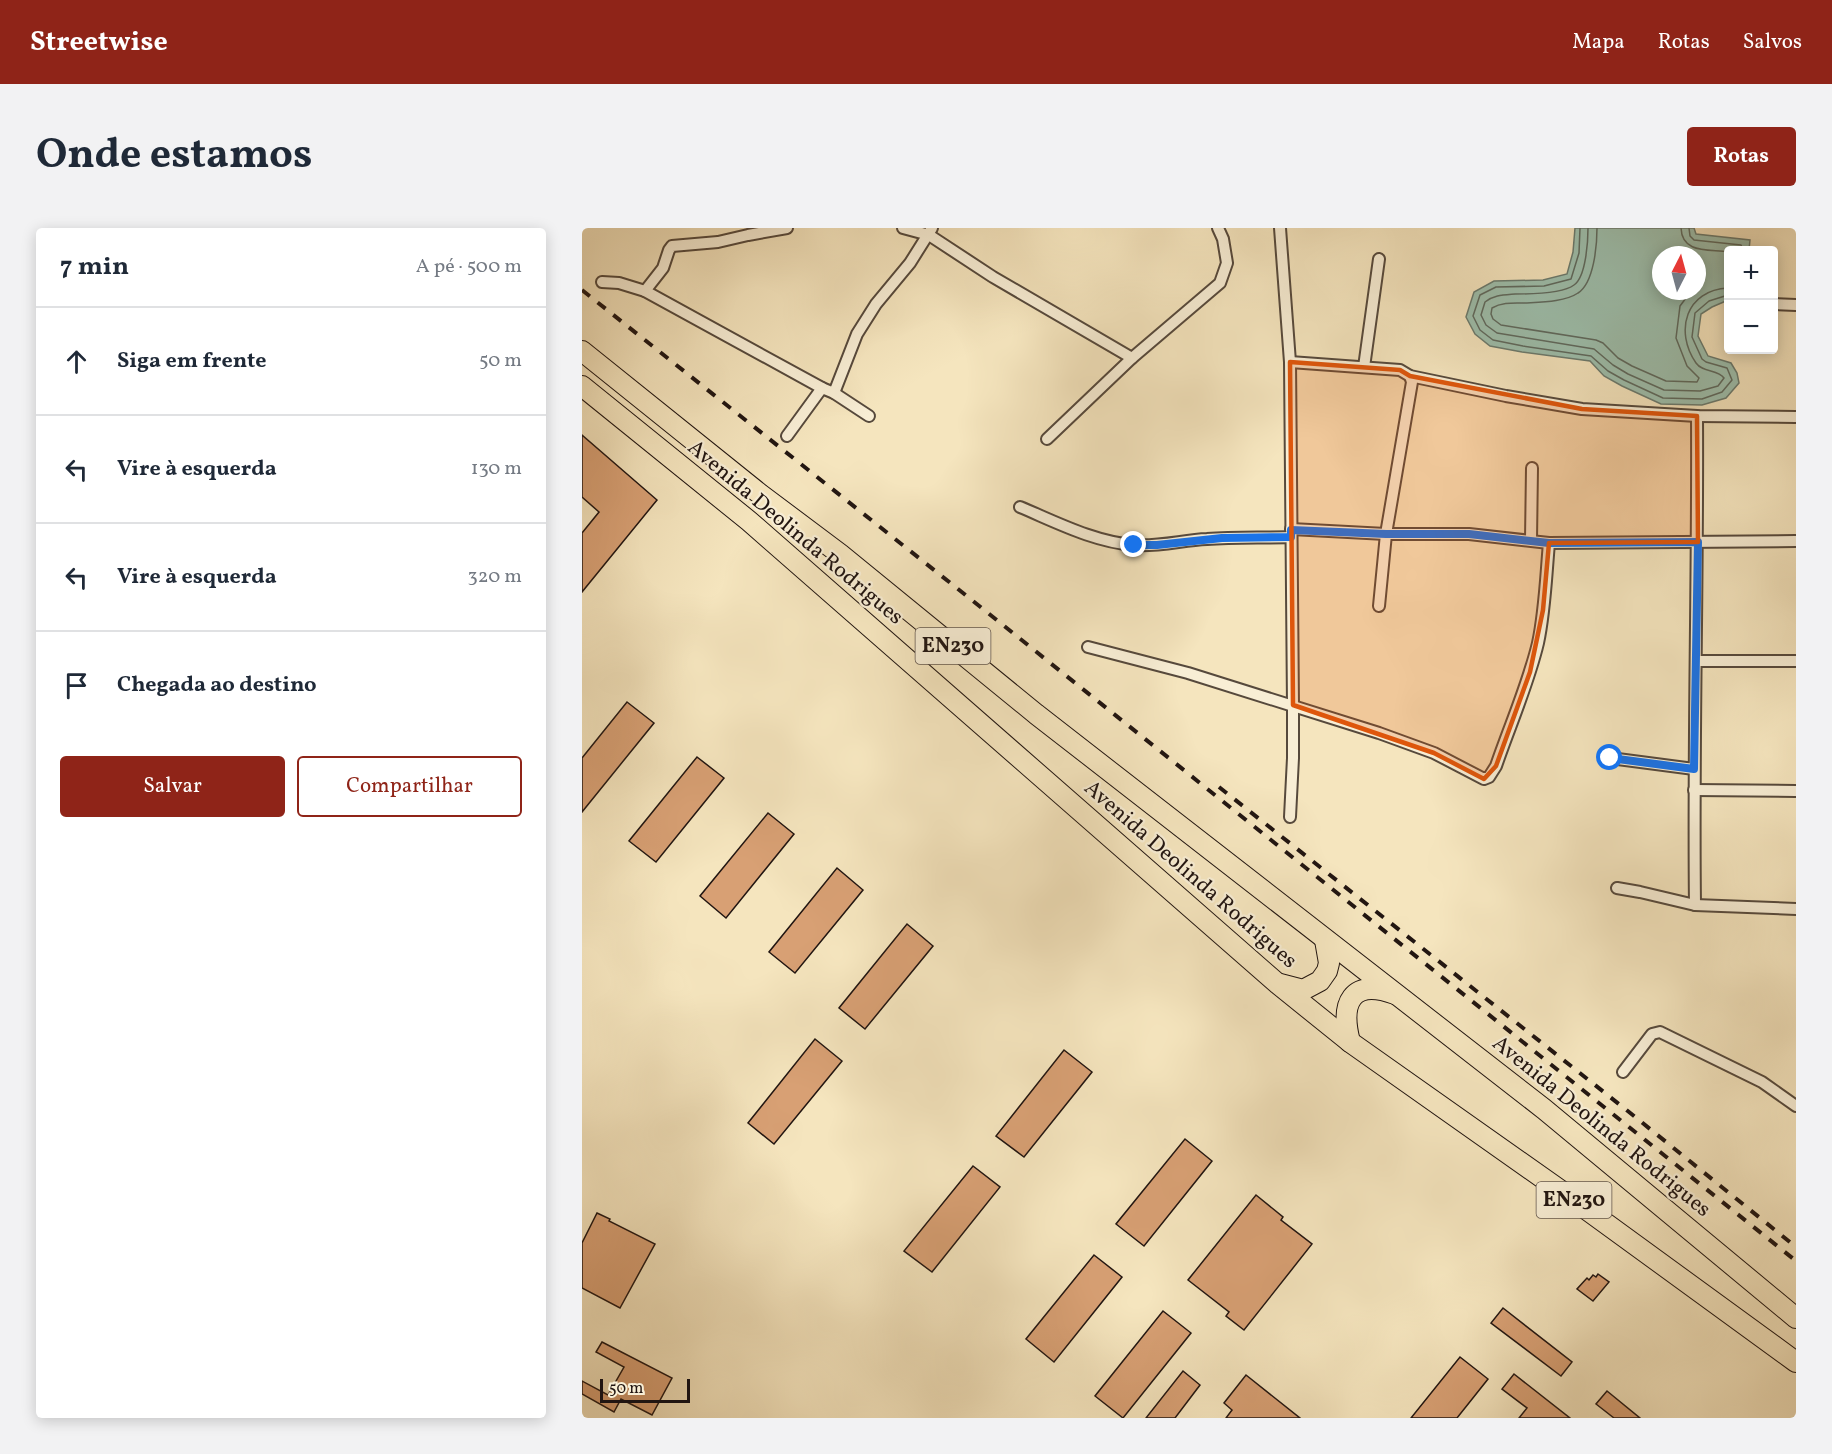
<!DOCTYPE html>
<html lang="pt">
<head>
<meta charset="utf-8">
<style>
  :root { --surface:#fff; --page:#f2f2f3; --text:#1f2937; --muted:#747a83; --line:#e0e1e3; --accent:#8f2418 }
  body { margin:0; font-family:Vollkorn,serif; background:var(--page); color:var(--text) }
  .controls { position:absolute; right:18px; top:18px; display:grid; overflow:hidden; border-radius:6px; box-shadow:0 3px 15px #0003 }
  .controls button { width:54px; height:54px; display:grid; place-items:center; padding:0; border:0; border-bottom:2px solid var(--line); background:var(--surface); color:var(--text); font:30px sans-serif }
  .compass { position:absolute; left:1070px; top:18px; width:54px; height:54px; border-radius:50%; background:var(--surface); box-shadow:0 3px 15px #0003; rotate:6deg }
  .scale { position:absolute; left:18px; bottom:15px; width:90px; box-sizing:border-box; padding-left:6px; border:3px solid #211511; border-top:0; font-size:16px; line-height:21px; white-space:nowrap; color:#211511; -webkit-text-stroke:4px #f8eed5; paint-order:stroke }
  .stop { position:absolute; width:18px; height:18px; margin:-14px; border:4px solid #1a73e8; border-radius:50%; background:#fff }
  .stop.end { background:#1a73e8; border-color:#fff; box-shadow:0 2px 6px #0008 }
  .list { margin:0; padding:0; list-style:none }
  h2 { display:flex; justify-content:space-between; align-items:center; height:78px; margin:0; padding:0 24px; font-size:26px }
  h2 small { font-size:20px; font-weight:400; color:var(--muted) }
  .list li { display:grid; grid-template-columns:39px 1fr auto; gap:18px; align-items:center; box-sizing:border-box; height:108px; padding:0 24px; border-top:2px solid var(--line) }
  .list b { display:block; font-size:22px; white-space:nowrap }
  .list em { font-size:20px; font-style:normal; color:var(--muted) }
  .actions { display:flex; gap:12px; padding:18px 24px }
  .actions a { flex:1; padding:14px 0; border:2px solid var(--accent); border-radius:6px; text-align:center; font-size:21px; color:var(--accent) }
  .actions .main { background:var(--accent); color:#fff }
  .icon { flex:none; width:33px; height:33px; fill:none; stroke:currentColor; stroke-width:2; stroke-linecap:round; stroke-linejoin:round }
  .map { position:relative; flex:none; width:1214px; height:1190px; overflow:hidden; border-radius:6px }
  header { display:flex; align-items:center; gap:36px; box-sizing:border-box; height:84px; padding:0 30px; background:var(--accent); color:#fff }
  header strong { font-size:28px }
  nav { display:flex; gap:33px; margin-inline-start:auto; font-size:21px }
  .intro { display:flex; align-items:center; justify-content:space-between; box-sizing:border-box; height:144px; padding:0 36px }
  h1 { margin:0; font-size:42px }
  .button { padding:15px 27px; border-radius:6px; background:var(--accent); color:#fff; font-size:21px; font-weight:700 }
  main { display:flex; gap:36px; padding:0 36px }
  aside { flex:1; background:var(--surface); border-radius:6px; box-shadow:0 3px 15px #0003 }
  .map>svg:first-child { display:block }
  .water { fill:#9dbfad; stroke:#6b7b6f; stroke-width:1.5; fill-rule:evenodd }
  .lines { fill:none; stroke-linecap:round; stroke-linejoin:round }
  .shore { stroke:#5f6a5f; stroke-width:1.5 }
  .building { fill:#d8a074; stroke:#211511; stroke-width:1.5 }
  .street-casing { stroke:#56493c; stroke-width:14 }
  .highway-casing { stroke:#211511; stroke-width:22 }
  .street { stroke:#f8eed5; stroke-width:10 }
  .highway { stroke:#f5e5be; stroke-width:20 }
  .rail { stroke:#211511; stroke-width:4; stroke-dasharray:10 10; stroke-linecap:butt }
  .route { stroke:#1a73e8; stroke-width:8 }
  .marked { fill:#de560c; fill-opacity:0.2; stroke:#de560c; stroke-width:4.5; stroke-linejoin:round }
  .labels { text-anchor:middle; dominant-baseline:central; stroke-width:4.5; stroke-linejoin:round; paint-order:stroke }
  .shield { fill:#f8eed5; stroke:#62564c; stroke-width:1.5 }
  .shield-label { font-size:21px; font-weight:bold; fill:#211511 }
  .street-label { font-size:22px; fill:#211511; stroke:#f8eed5 }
</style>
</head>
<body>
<header>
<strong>Streetwise</strong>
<nav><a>Mapa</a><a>Rotas</a><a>Salvos</a></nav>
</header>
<div class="intro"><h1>Onde estamos</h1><a class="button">Rotas</a></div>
<main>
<aside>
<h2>7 min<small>A pé · 500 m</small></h2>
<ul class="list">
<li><svg class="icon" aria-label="ahead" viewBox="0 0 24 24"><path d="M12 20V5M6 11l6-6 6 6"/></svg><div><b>Siga em frente</b></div><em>50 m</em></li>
<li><svg class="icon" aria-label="left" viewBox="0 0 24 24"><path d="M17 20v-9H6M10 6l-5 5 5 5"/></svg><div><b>Vire à esquerda</b></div><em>130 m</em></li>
<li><svg class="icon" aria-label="left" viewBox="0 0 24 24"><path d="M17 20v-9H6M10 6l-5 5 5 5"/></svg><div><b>Vire à esquerda</b></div><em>320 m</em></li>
<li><svg class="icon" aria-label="arrive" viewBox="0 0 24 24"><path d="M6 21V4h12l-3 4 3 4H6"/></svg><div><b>Chegada ao destino</b></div></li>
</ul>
<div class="actions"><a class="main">Salvar</a><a>Compartilhar</a></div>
</aside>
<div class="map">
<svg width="1214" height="1190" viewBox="0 0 1214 1190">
  <rect width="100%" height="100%" fill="#f5e5be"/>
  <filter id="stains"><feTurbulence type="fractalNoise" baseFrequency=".00333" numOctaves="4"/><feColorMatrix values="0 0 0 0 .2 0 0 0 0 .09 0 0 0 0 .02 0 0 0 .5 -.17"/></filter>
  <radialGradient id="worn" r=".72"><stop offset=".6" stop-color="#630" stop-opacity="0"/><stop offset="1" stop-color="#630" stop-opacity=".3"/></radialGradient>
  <!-- water -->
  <path class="water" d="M 993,0 L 1112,0 L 1114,6 L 1168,12 L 1167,22 L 1146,22 L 1144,73 L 1130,79 L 1119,86 L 1116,108 L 1126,128 L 1149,135 L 1155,145 L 1157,155 L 1144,170 L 1120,177 L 1079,176 L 1040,158 L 1022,148 L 1008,133 L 940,124 L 908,118 L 893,106 L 884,89 L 892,64 L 912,53 L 961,52 L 985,46 L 991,24 ZM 1079,27 L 1115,27 L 1115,63 L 1079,63 Z"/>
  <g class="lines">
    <!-- shore -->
    <g class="shore">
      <path d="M 998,0 L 997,25 L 989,51 L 962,58 L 914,59 L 898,67 L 891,88 L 898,102 L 911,112 L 941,118 L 1009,128 L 1026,143 L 1042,152 L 1081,170 L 1120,171 L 1140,164 L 1150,152 L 1145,140 L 1124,134 L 1120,131 L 1110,109 L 1113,85 L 1127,73 L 1146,67"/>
      <path d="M 1006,0 C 1006,13 1004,49 992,57 C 980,66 948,66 933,66 C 921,67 912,67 903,74 L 899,87 L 904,97 L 915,105 L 1012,121 L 1031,137 L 1046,146 L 1082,162 L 1118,163 L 1136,158 L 1142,150 C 1136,141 1121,145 1114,135 C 1092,103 1104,62 1146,60"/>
      <path d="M 1015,0 C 1015,17 1012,55 996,65 C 983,74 958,74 942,75 C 931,75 920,74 910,80 L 909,86 L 911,91 L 919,97 L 1014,112 L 1021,115 L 1036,130 L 1050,138 L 1084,153 L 1115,154 L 1117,150 L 1105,138 L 1094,110 L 1098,78 L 1104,70 L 1113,63"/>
      <path d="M 1099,0 C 1100,26 1127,21 1146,24"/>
      <path d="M 1107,0 L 1108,8 L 1112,12 L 1159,17 L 1161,22"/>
    </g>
  </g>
  <!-- building -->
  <g class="building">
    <path d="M 0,207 L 75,272 L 0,364 L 0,305 L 17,284 L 0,269 Z"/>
    <path d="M 45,474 L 72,495 L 0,584 L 0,530 Z"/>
    <path d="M 115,529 L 142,550 L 74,634 L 47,613 Z"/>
    <path d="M 186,585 L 212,606 L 144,690 L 118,668 Z"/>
    <path d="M 255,640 L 281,662 L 213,745 L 187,724 Z"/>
    <path d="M 325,696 L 351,718 L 283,801 L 257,780 Z"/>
    <path d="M 233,811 L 260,833 L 192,916 L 166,895 Z"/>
    <path d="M 482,822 L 510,844 L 442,929 L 414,908 Z"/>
    <path d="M 603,911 L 630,933 L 562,1018 L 534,996 Z"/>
    <path d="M 391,938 L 418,959 L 350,1044 L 322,1023 Z"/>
    <path d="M 674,967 L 701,989 L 699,992 L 730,1016 L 662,1102 L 644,1088 L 647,1084 L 606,1052 Z"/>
    <path d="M 15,985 L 28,991 L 27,993 L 73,1016 L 38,1080 L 0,1060 L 0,1015 Z"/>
    <path d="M 512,1027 L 540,1049 L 472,1134 L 444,1111 Z"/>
    <path d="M 1016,1046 L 1027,1054 L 1011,1073 L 995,1061 L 1005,1050 L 1007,1052 L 1011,1047 L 1014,1049 Z"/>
    <path d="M 921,1080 L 990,1134 L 979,1148 L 909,1095 Z"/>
    <path d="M 581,1083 L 609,1105 L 541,1190 L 513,1168 Z"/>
    <path d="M 20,1114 L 90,1150 L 70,1187 L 39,1171 L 32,1184 L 0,1166 L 0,1153 L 26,1167 L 42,1139 L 14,1124 Z"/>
    <path d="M 878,1129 L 906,1151 L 875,1190 L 829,1190 Z"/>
    <path d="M 601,1143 L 618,1157 L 593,1190 L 564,1190 Z"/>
    <path d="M 932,1146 L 988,1190 L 937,1190 L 945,1180 L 920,1161 Z"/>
    <path d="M 664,1147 L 718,1190 L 644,1190 L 650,1182 L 642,1175 Z"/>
    <path d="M 1025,1163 L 1058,1190 L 1032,1190 L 1014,1176 Z"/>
  </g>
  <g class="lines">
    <!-- street casing -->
    <g class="street-casing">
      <g id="street">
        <path d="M 321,0 L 347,7 L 411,49 L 550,130"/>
        <path d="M 698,0 L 708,134 L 711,477 L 711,530 L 708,589"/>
        <path d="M 20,54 L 37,55 L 63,63 L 81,40 L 87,22 L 90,18 L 136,14 L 166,7 L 205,0"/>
        <path d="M 63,63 L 240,160"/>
        <path d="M 1192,76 L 1214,77"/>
        <path d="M 708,134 L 818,142 L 828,148 L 924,168 L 1000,181 L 1115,188 L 1214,189"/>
        <path d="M 782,139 L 797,31"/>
        <path d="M 252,165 L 287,188"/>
        <path d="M 205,208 L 240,160 L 252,165 L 275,106 L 294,76 L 328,35 L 350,0"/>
        <path d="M 465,211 L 550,130 L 638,55 L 645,35 L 641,11 L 636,0"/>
        <path d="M 438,279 C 474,294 512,314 552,317 C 577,319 601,312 625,311 C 653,309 681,310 709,309"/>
        <path d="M 709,301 L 804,306 L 887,306 L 967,315 L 1214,313"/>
        <path d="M 949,312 L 950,240"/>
        <path d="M 797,378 L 804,306 L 830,154 L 828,148"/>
        <path d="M 506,419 L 606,445 L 797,505 L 852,525 L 902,551 L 907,549 L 914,538 C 928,497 946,457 956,415 C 963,383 964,348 967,315"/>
        <path d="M 1114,433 L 1214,433"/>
        <path d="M 1028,530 L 1112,541"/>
        <path d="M 1112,562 L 1214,563"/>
        <path d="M 1035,660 L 1058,664 L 1113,677 L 1214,681"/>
        <path d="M 1113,677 C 1111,514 1116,351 1115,188"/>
        <path d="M 1041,844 L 1070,806 L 1078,804 L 1180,854 L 1214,878"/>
      </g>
    </g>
    <!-- highway casing -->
    <g class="highway-casing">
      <g id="highway">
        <path d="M 0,123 L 178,266 L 258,326 L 454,486 L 962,881 L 1214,1090"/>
        <path d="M 0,158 L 167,293 L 696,756 L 768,814 L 982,965 L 1214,1134"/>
        <path d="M 698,756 L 721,762 L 738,753 L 745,743 L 747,735 L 743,712"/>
        <path d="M 768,814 C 758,775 769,750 813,766"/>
      </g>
    </g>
    <!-- street -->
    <use href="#street" class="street"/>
    <!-- highway -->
    <use href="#highway" class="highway"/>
    <!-- rail -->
    <g class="rail">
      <path d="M 0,62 L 381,365 L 1214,1033"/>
      <path d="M 637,559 L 1047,884 L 1214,1019"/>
    </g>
  </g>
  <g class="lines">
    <!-- route -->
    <path class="route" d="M 552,317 L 575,317 L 640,310 L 709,309 L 709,302 L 804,306 L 887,306 L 967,315 L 1116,314 L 1112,541 L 1028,530"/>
  </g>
  <!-- marked area -->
  <path class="marked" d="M 708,134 L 818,142 L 828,148 L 1000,181 L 1115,188 L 1116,314 L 967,315 L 961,382 L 948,444 L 914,538 L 902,551 L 852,525 L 711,477 Z"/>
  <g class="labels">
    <!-- shield labels -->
    <g class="shield">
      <rect x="333.5" y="400" width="75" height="36" rx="4.5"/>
      <rect x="954.5" y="954" width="75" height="36" rx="4.5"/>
    </g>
    <g class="shield-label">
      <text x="371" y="418">EN230</text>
      <text x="992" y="972">EN230</text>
    </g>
    <!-- street labels -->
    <g class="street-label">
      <text transform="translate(213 305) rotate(40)">Avenida Deolinda Rodrigues</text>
      <text transform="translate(608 647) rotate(41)">Avenida Deolinda Rodrigues</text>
      <text transform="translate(1019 899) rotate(39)">Avenida Deolinda Rodrigues</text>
    </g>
  </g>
  <rect width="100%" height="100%" filter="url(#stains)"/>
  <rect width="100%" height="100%" fill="url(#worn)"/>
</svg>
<div class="controls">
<button>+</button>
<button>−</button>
</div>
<svg class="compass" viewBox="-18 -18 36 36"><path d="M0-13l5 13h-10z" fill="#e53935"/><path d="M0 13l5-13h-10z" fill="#747a83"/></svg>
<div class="scale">50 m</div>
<div class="stop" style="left:1028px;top:530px"></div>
<div class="stop end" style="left:552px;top:317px"></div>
</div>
</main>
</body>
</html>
